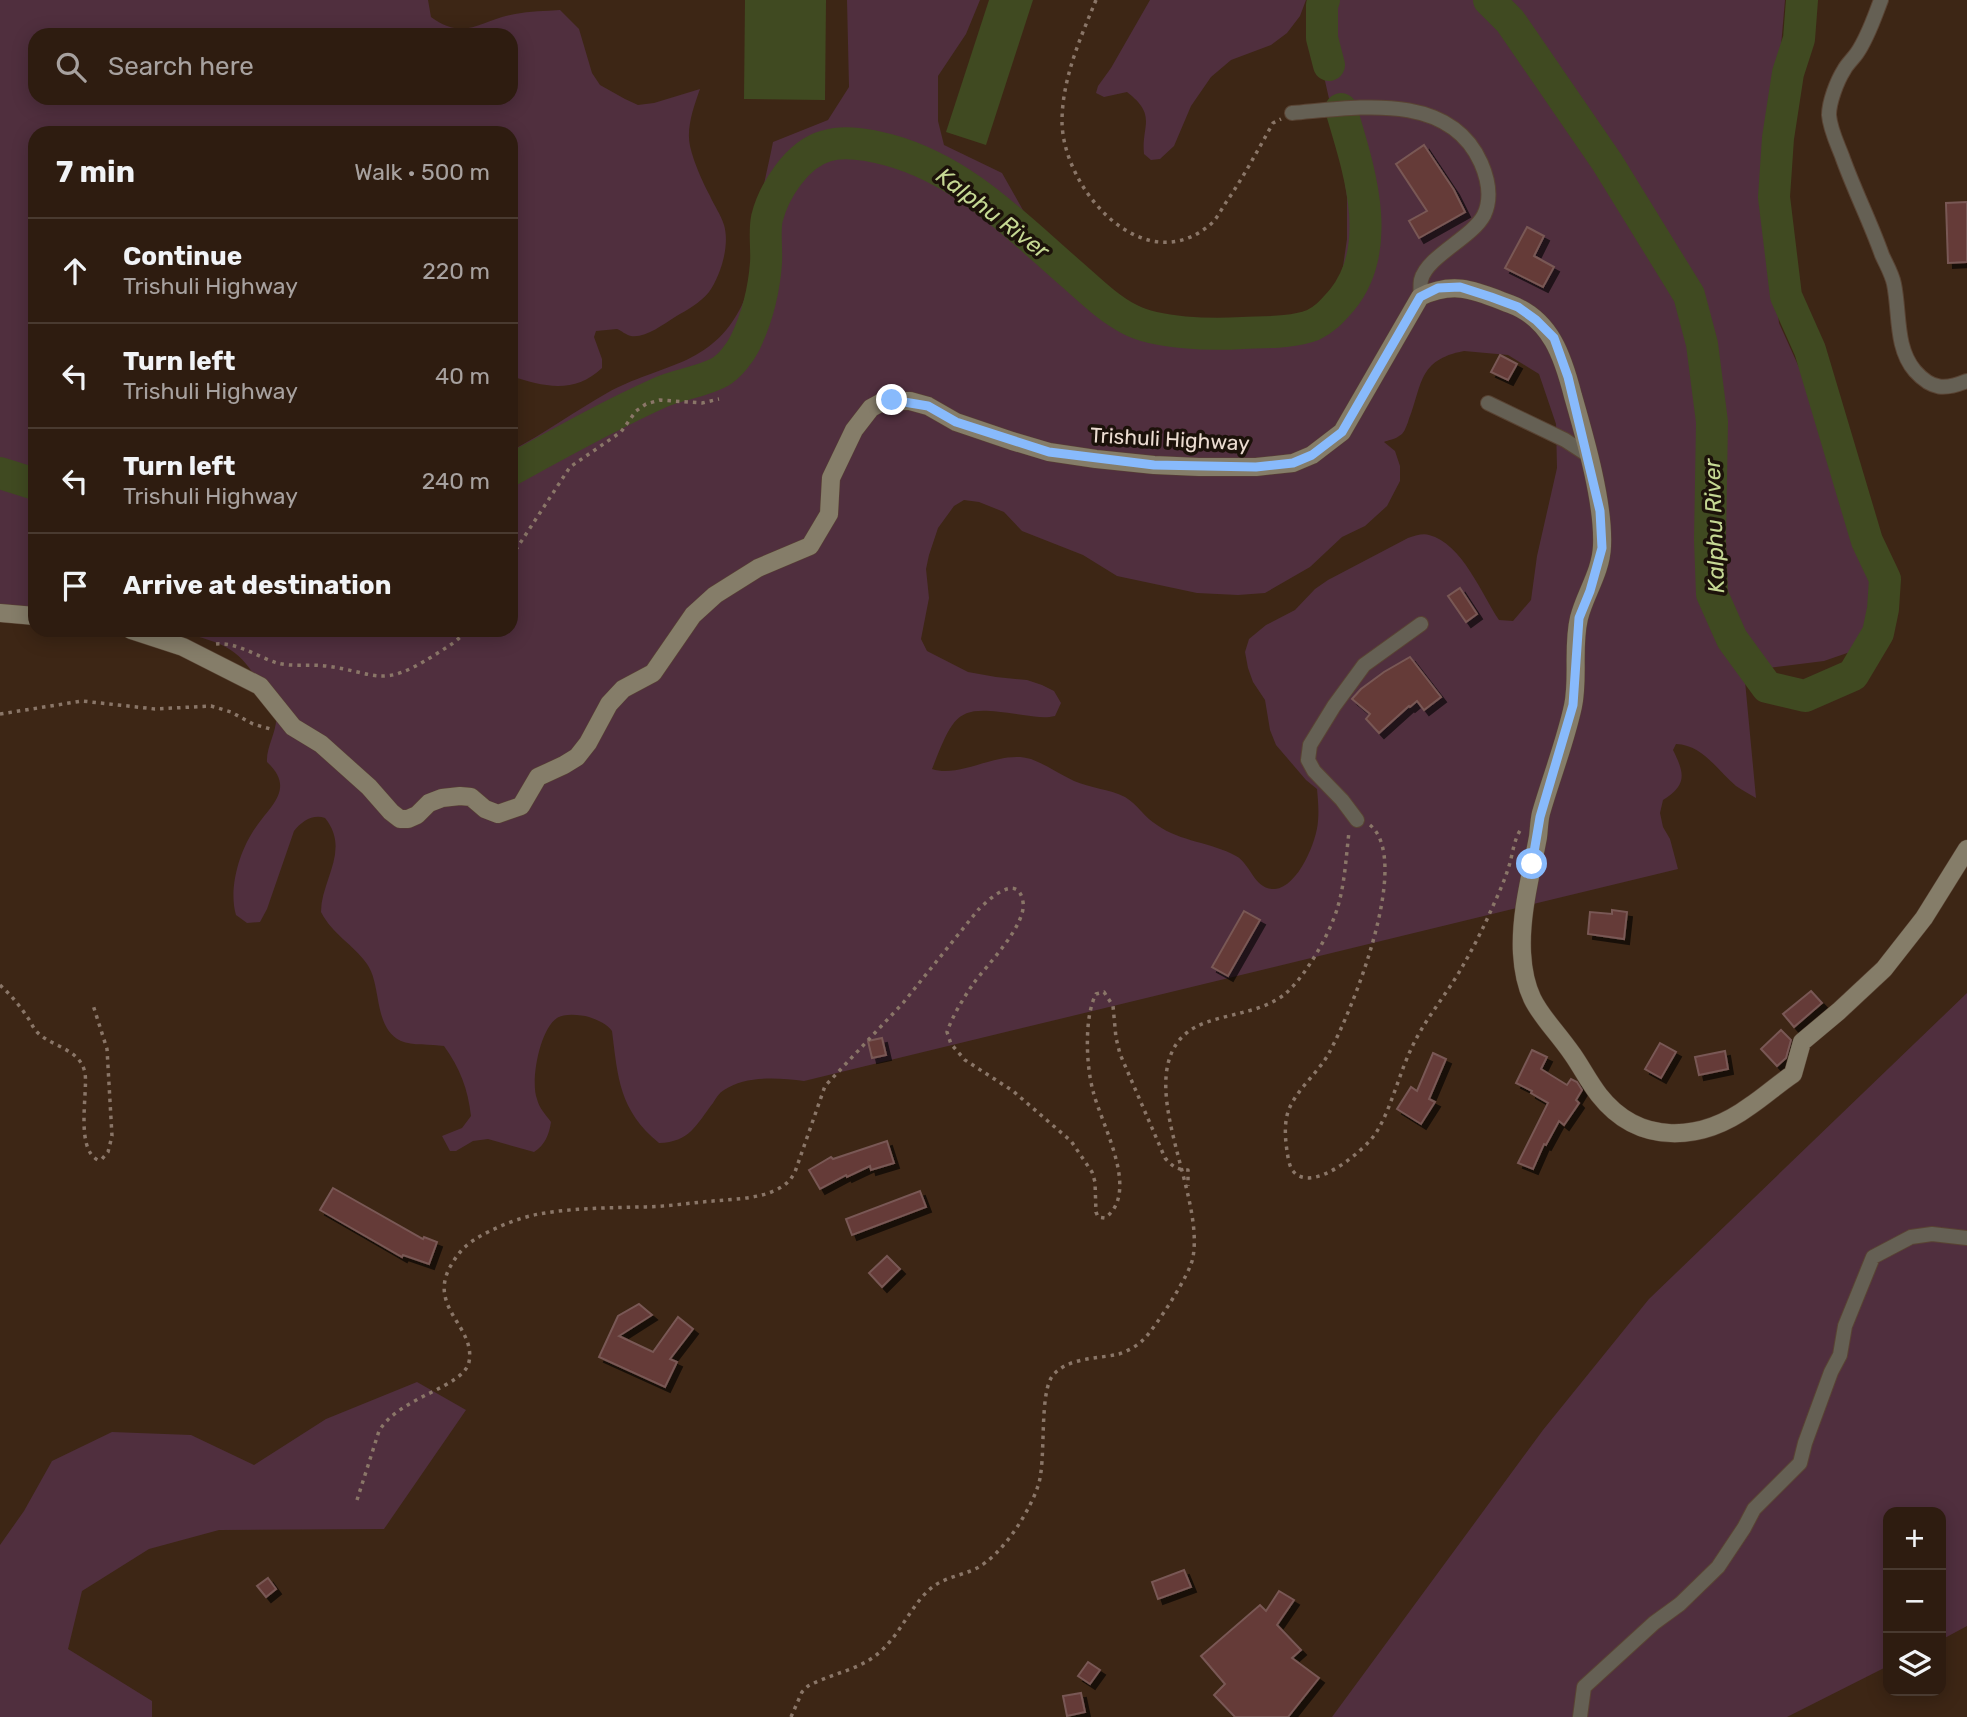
<!DOCTYPE html>
<html lang="en">
<head>
<meta charset="utf-8">
<style>
  :root { --surface:#2e1c10; --page:#362519; --text:#f1f3f6; --muted:#a7a19f; --line:#493a30 }
  body { margin:0; font-family:Rubik,sans-serif; background:var(--page); color:var(--text) }
  .controls { position:absolute; right:21px; bottom:21px; display:grid; overflow:hidden; border-radius:14px; box-shadow:0 4px 18px #0003 }
  .controls button { width:63px; height:63px; display:grid; place-items:center; padding:0; border:0; border-bottom:2px solid var(--line); background:var(--surface); color:var(--text); font:35px sans-serif }
  .stop { position:absolute; width:21px; height:21px; margin:-16px; border:5px solid #88bafc; border-radius:50%; background:#fff }
  .stop.end { background:#88bafc; border-color:#fff; box-shadow:0 2px 7px #0008 }
  .list { margin:0; padding:0; list-style:none }
  h2 { display:flex; justify-content:space-between; align-items:center; height:91px; margin:0; padding:0 28px; font-size:30px }
  h2 small { font-size:23px; font-weight:400; color:var(--muted) }
  .list li { display:grid; grid-template-columns:46px 1fr auto; gap:21px; align-items:center; box-sizing:border-box; height:105px; padding:0 28px; border-top:2px solid var(--line) }
  .list b { display:block; font-size:26px; white-space:nowrap }
  .list p { margin:0; font-size:23px; white-space:nowrap; color:var(--muted) }
  .list em { font-size:23px; font-style:normal; color:var(--muted) }
  .icon { flex:none; width:38px; height:38px; fill:none; stroke:currentColor; stroke-width:2; stroke-linecap:round; stroke-linejoin:round }
  .map { position:relative; flex:none; width:1967px; height:1717px; overflow:hidden }
  .search { position:absolute; background:var(--surface); box-shadow:0 4px 18px #0003; left:28px; top:28px; width:490px; height:77px; display:flex; align-items:center; gap:18px; box-sizing:border-box; padding:0 24px; border-radius:21px; color:var(--muted); font-size:26px }
  .panel { position:absolute; background:var(--surface); box-shadow:0 4px 18px #0003; left:28px; top:126px; width:490px; height:511px; border-radius:21px }
  .map>svg:first-child { display:block }
  .green { fill:#502f3e; fill-rule:evenodd }
  .water { fill:#404a21 }
  .lines { fill:none; stroke-linecap:round; stroke-linejoin:round }
  .river { stroke:#404a21; stroke-width:32 }
  .building { fill:#653a37; stroke:#795855; stroke-width:2; filter:url(#shadow) }
  .street-casing { stroke:#594333; stroke-width:16 }
  .secondary-casing { stroke:#594333; stroke-width:19 }
  .path { stroke:#8a7668; stroke-width:3.5; stroke-dasharray:3.5 5; stroke-linecap:butt }
  .street { stroke:#656054; stroke-width:14 }
  .secondary { stroke:#857d69; stroke-width:18 }
  .route { stroke:#88bafc; stroke-width:9 }
  .labels { text-anchor:middle; dominant-baseline:central; stroke-width:7; stroke-linejoin:round; paint-order:stroke }
  .street-label { font-size:21px; fill:#ebdcd1; stroke:#1c120a }
  .water-label { font-size:23px; font-style:italic; fill:#c5d893; stroke:#1c120a }
</style>
</head>
<body>
<div class="map">
<svg width="1967" height="1717" viewBox="0 0 1967 1717">
  <defs>
    <filter id="shadow"><feDropShadow dx="5" dy="5" stdDeviation="0" flood-color="#0009"/></filter>
  </defs>
  <rect width="100%" height="100%" fill="#3d2615"/>
  <!-- green -->
  <g class="green">
    <path d="M 0,0 L 428,0 L 431,17 C 465,42 480,20 515,14 C 530,11 545,11 560,10 L 579,29 L 592,73 L 600,85 L 625,99 L 638,105 L 654,103 L 700,89 C 694,106 686,128 690,146 C 694,163 702,181 710,196 C 714,205 721,215 724,225 C 730,245 721,275 709,292 C 700,303 687,310 675,317 C 662,325 646,338 631,336 C 626,335 622,331 617,329 L 596,331 L 594,337 L 602,359 L 602,368 C 575,394 544,387 511,376 L 511,133 L 35,133 L 35,610 L 0,606 ZM 35,35 L 511,35 L 511,98 L 35,98 Z"/>
    <path d="M 847,0 L 980,0 L 966,34 L 938,76 L 938,121 L 944,145 L 1002,173 L 1028,219 L 1058,256 L 1080,274 L 1116,296 L 1151,312 L 1180,321 L 1228,323 L 1290,319 L 1316,312 L 1332,301 L 1340,287 L 1347,239 L 1347,197 L 1339,143 L 1316,41 L 1313,0 L 1785,0 L 1767,207 L 1779,323 L 1816,405 L 1874,596 L 1872,626 L 1853,651 L 1824,661 L 1768,668 L 1742,649 L 1756,798 C 1749,794 1742,790 1736,786 C 1717,770 1703,745 1676,744 L 1673,750 C 1685,774 1687,785 1663,800 L 1660,813 L 1663,827 L 1670,839 L 1678,869 L 804,1081 C 779,1078 746,1075 724,1090 C 719,1093 716,1098 713,1103 C 696,1125 690,1142 659,1143 C 619,1110 618,1078 612,1031 C 607,1024 598,1020 589,1017 C 581,1015 565,1013 557,1018 C 540,1029 530,1081 537,1099 C 539,1108 546,1115 551,1122 C 549,1135 545,1145 534,1152 L 488,1139 L 473,1141 L 456,1151 L 450,1151 L 442,1136 L 462,1128 L 471,1116 C 468,1089 460,1068 444,1046 C 431,1044 412,1046 401,1041 C 373,1028 382,985 367,964 C 353,944 333,935 321,912 C 321,880 351,850 325,818 C 313,814 302,821 294,831 L 267,909 L 260,922 L 247,923 L 236,915 C 228,888 240,849 256,827 C 272,804 295,788 267,762 C 266,746 278,731 276,714 C 243,652 240,645 169,630 L 511,630 L 511,451 C 545,433 575,411 607,393 C 661,363 711,368 742,305 C 755,277 753,250 757,221 C 761,194 768,168 773,142 L 828,120 L 849,87 ZM 1464,351 L 1508,355 L 1539,374 L 1556,424 L 1557,468 L 1537,556 L 1531,600 L 1513,621 L 1499,620 C 1482,595 1462,543 1429,535 C 1423,533 1414,536 1408,538 L 1328,580 L 1315,589 L 1295,610 L 1266,625 L 1249,639 L 1245,652 L 1248,668 L 1253,682 L 1265,700 L 1270,730 L 1276,745 L 1306,780 L 1317,789 C 1318,800 1319,811 1318,821 C 1317,841 1298,887 1275,889 C 1254,890 1251,864 1236,856 C 1211,842 1181,842 1157,825 C 1145,818 1137,804 1125,797 C 1109,789 1090,788 1074,781 C 1059,774 1047,765 1031,759 C 999,749 961,779 932,769 C 956,708 958,705 1023,715 C 1035,716 1043,719 1055,716 L 1061,703 L 1054,691 L 1042,685 L 1027,680 L 996,677 L 968,672 L 927,651 L 921,639 L 929,598 L 926,569 L 929,555 L 938,528 L 954,506 L 964,500 L 979,502 L 1004,512 L 1022,531 L 1083,555 L 1117,576 L 1197,593 L 1238,595 L 1265,593 L 1310,567 L 1342,537 L 1365,526 L 1387,506 L 1400,481 L 1400,466 L 1395,451 L 1384,442 C 1388,440 1396,439 1399,436 C 1404,434 1406,427 1408,422 C 1423,385 1417,360 1464,351 Z"/>
    <path d="M 1150,0 L 1306,0 L 1300,16 L 1287,33 L 1271,45 L 1231,60 L 1211,77 L 1191,106 L 1174,146 L 1160,159 L 1151,160 L 1144,154 C 1141,125 1158,116 1127,92 L 1104,97 L 1096,93 L 1098,86 L 1111,68 Z"/>
    <path d="M 1967,993 L 1967,1626 L 1941,1640 L 1941,1512 L 1888,1512 L 1888,1666 L 1787,1717 L 1332,1717 L 1543,1430 L 1649,1299 Z"/>
    <path d="M 417,1382 L 466,1410 L 384,1529 L 219,1530 L 149,1549 L 82,1591 L 68,1649 L 152,1701 L 152,1717 L 0,1717 L 0,1545 L 24,1511 L 52,1461 L 112,1432 L 191,1435 L 254,1465 L 326,1419 Z"/>
  </g>
  <!-- water -->
  <g class="water">
    <path d="M 745,0 L 826,0 L 825,100 L 744,99 Z"/>
    <path d="M 989,0 L 1033,0 L 986,145 L 946,132 Z"/>
  </g>
  <g class="lines">
    <!-- river -->
    <g class="river">
      <path d="M 1324,0 L 1322,5 L 1322,38 L 1329,65"/>
      <path d="M 1489,0 L 1510,21 L 1607,162 L 1689,295 L 1702,344 L 1712,422 L 1710,540 L 1712,594 L 1732,639 L 1767,687 L 1805,696 L 1853,675 L 1878,633 L 1883,609 L 1885,579 L 1867,541 L 1810,350 L 1786,296 L 1774,197 L 1778,138 L 1788,73 L 1799,39 L 1802,0"/>
      <path d="M 511,470 C 560,443 608,416 659,393 C 679,384 702,382 720,372 C 730,366 740,353 745,343 C 757,318 764,290 766,263 C 767,248 764,232 767,218 C 774,191 797,154 826,146 C 846,140 870,145 889,150 C 962,170 1013,223 1068,271 C 1088,288 1106,307 1129,319 C 1157,334 1211,335 1243,333 C 1265,332 1292,333 1313,325 C 1326,319 1333,310 1342,300 C 1386,246 1358,167 1341,109"/>
      <path d="M 0,473 L 35,484"/>
    </g>
  </g>
  <!-- building -->
  <g class="building">
    <path d="M 1424,145 L 1454,190 L 1465,212 L 1419,238 L 1409,221 L 1427,211 L 1396,164 Z"/>
    <path d="M 1967,202 L 1967,262 L 1948,263 L 1946,203 Z"/>
    <path d="M 1527,227 L 1544,236 L 1534,256 L 1554,267 L 1543,287 L 1505,268 Z"/>
    <path d="M 1500,355 L 1517,364 L 1508,380 L 1491,372 Z"/>
    <path d="M 1460,588 L 1477,614 L 1466,622 L 1448,596 Z"/>
    <path d="M 1410,657 L 1441,697 L 1424,710 L 1417,701 L 1410,707 L 1409,706 L 1379,733 L 1366,719 L 1370,714 L 1352,699 L 1361,689 L 1384,672 Z"/>
    <path d="M 1612,910 L 1627,912 L 1624,939 L 1588,934 L 1590,912 L 1612,914 Z"/>
    <path d="M 1244,911 L 1260,920 L 1228,976 L 1212,967 Z"/>
    <path d="M 1811,991 L 1822,1003 L 1794,1027 L 1783,1014 Z"/>
    <path d="M 1781,1030 L 1791,1040 L 1786,1058 L 1777,1066 L 1761,1049 Z"/>
    <path d="M 882,1038 L 886,1055 L 872,1058 L 868,1041 Z"/>
    <path d="M 1660,1043 L 1676,1052 L 1661,1078 L 1645,1069 Z"/>
    <path d="M 1532,1050 L 1547,1057 L 1541,1069 L 1567,1085 L 1571,1079 L 1577,1082 L 1582,1090 L 1576,1100 L 1579,1103 L 1564,1125 L 1559,1121 L 1546,1145 L 1544,1144 L 1533,1169 L 1518,1163 L 1548,1103 L 1531,1093 L 1532,1091 L 1516,1083 Z"/>
    <path d="M 1725,1051 L 1728,1069 L 1699,1075 L 1695,1057 Z"/>
    <path d="M 1433,1053 L 1446,1059 L 1429,1099 L 1435,1102 L 1421,1124 L 1397,1109 L 1411,1087 L 1417,1091 Z"/>
    <path d="M 887,1141 L 894,1163 L 871,1170 L 870,1166 L 847,1177 L 846,1175 L 820,1189 L 809,1170 L 831,1157 L 833,1159 Z"/>
    <path d="M 333,1188 L 423,1239 L 424,1237 L 437,1242 L 429,1264 L 403,1255 L 402,1257 L 320,1210 Z"/>
    <path d="M 920,1191 L 926,1207 L 852,1235 L 846,1219 Z"/>
    <path d="M 887,1256 L 900,1269 L 882,1287 L 869,1273 Z"/>
    <path d="M 639,1304 L 652,1315 L 619,1336 L 653,1352 L 678,1317 L 693,1329 L 670,1359 L 677,1362 L 665,1387 L 599,1357 L 618,1316 Z"/>
    <path d="M 1184,1570 L 1191,1587 L 1158,1599 L 1152,1582 Z"/>
    <path d="M 268,1578 L 276,1589 L 266,1597 L 257,1586 Z"/>
    <path d="M 1279,1591 L 1294,1600 L 1277,1625 L 1301,1650 L 1292,1658 L 1319,1678 L 1288,1717 L 1235,1717 L 1214,1695 L 1225,1684 L 1201,1656 L 1260,1605 L 1266,1611 Z"/>
    <path d="M 1088,1662 L 1100,1670 L 1090,1684 L 1078,1676 Z"/>
    <path d="M 1081,1693 L 1085,1712 L 1067,1716 L 1063,1696 Z"/>
  </g>
  <g class="lines">
    <!-- street casing -->
    <g class="street-casing">
      <g id="street">
        <path d="M 1881,0 C 1874,18 1868,37 1857,53 C 1853,59 1847,64 1844,70 C 1837,81 1829,102 1829,115 C 1830,129 1837,143 1842,156 C 1854,190 1870,221 1882,255 C 1886,264 1892,274 1894,284 C 1900,313 1895,348 1915,371 C 1932,390 1945,390 1967,381"/>
        <path d="M 1292,113 C 1354,108 1449,90 1481,163 C 1488,179 1492,198 1484,215 C 1472,238 1427,256 1421,280 C 1420,285 1421,292 1420,297"/>
        <path d="M 1488,403 L 1565,440 L 1588,455"/>
        <path d="M 1357,820 L 1342,800 L 1314,771 L 1308,760 L 1310,745 L 1334,706 L 1364,665 L 1421,624"/>
        <path d="M 1580,1717 L 1584,1687 L 1654,1623 L 1680,1604 L 1718,1567 L 1744,1528 L 1754,1509 L 1800,1463 L 1805,1443 L 1831,1372 L 1840,1355 L 1845,1326 L 1873,1257 L 1911,1237 L 1932,1234 L 1967,1238"/>
      </g>
    </g>
    <!-- secondary casing -->
    <g class="secondary-casing">
      <g id="secondary">
        <path d="M 0,613 L 35,616"/>
        <path d="M 131,630 L 183,647 L 260,686 L 293,727 L 321,744 L 369,787 L 391,812 L 400,819 L 408,819 L 417,815 L 429,803 L 442,798 L 460,796 L 471,797 L 485,809 L 498,814 L 521,806 L 538,777 L 564,765 L 577,757 L 588,743 L 609,704 L 623,689 L 653,673 L 693,615 L 715,595 L 758,568 L 810,546 L 829,514 L 831,478 L 854,430 L 871,408 L 884,401 L 910,401 L 928,406 L 956,422 L 1012,441 L 1049,452 L 1096,459 L 1154,465 L 1199,467 L 1256,467 L 1293,463 L 1312,455 L 1342,432 L 1420,297 C 1455,280 1476,291 1510,304 C 1551,319 1563,357 1573,396 C 1585,438 1604,503 1602,546 C 1601,572 1585,594 1579,618 C 1572,647 1579,678 1573,706 C 1565,743 1551,778 1541,813 C 1539,821 1539,829 1538,837 C 1531,875 1520,914 1522,953 C 1525,1006 1545,1015 1573,1055 C 1582,1068 1589,1082 1599,1095 C 1639,1146 1701,1142 1750,1106 C 1765,1096 1778,1084 1793,1074 L 1802,1042 L 1839,1011 L 1884,969 L 1924,918 L 1967,849"/>
      </g>
    </g>
    <!-- path -->
    <g class="path">
      <path d="M 1096,0 C 1080,39 1062,79 1062,122 C 1063,190 1145,283 1212,223 C 1218,217 1222,208 1227,201 C 1244,176 1258,150 1273,123 L 1281,119"/>
      <path d="M 511,557 L 570,467 L 621,432 L 636,411 L 646,404 L 660,400 L 702,403 L 719,399"/>
      <path d="M 216,644 C 237,642 258,657 277,663 C 292,667 310,664 326,666 C 379,673 380,689 433,656 C 445,648 458,642 466,630"/>
      <path d="M 0,714 L 82,701 L 155,709 L 211,706 L 231,712 L 253,724 L 274,730"/>
      <path d="M 1370,825 C 1413,861 1352,1011 1329,1053 C 1318,1073 1298,1088 1289,1109 C 1284,1122 1285,1137 1287,1151 C 1288,1157 1289,1166 1293,1171 C 1312,1195 1365,1150 1376,1133 C 1392,1107 1399,1073 1413,1045 C 1426,1018 1446,995 1461,969 C 1472,950 1483,929 1492,908 C 1498,895 1504,882 1508,869 C 1513,855 1513,841 1521,829"/>
      <path d="M 0,985 C 11,995 20,1006 28,1018 C 31,1022 33,1028 37,1032 C 51,1047 80,1048 85,1073 C 88,1093 75,1149 98,1160 L 102,1159 L 108,1152 L 112,1136 L 107,1049 L 93,1005"/>
      <path d="M 357,1500 L 379,1431 C 400,1396 463,1388 469,1362 C 476,1327 428,1308 450,1267 C 456,1256 464,1246 474,1240 C 493,1228 518,1218 539,1214 C 572,1208 606,1208 639,1207 C 664,1207 689,1203 713,1201 C 734,1199 757,1199 776,1190 C 786,1185 790,1181 795,1172 L 825,1086 L 903,1003 L 978,910 C 987,901 1018,871 1023,902 C 1027,925 986,966 973,984 C 963,999 953,1015 947,1032 L 951,1044 L 965,1060 L 1013,1091 L 1071,1141 L 1092,1172 L 1095,1182 L 1096,1212 L 1098,1217 L 1105,1218 C 1141,1192 1101,1124 1093,1091 C 1086,1065 1084,1017 1096,994 L 1104,992 L 1113,1006 L 1116,1038 L 1120,1054 L 1165,1158 C 1172,1166 1177,1170 1188,1170 L 1188,1186"/>
      <path d="M 791,1717 L 802,1692 L 808,1686 C 832,1673 860,1670 880,1652 C 901,1633 910,1607 930,1589 C 944,1577 961,1576 977,1568 C 1002,1555 1029,1513 1038,1486 C 1047,1461 1038,1390 1054,1374 C 1070,1357 1098,1359 1119,1354 C 1128,1351 1137,1346 1143,1340 C 1156,1327 1191,1273 1193,1257 C 1204,1195 1141,1095 1177,1043 C 1193,1021 1220,1019 1244,1012 C 1257,1009 1274,1003 1285,994 C 1306,976 1331,932 1338,906 C 1345,882 1346,857 1349,832"/>
    </g>
    <!-- street -->
    <use href="#street" class="street"/>
    <!-- secondary -->
    <use href="#secondary" class="secondary"/>
  </g>
  <g class="lines">
    <!-- route -->
    <path class="route" d="M 892,400 L 928,406 L 956,422 L 1049,452 L 1154,465 L 1256,467 L 1293,463 L 1312,455 L 1342,432 L 1420,297 L 1438,288 L 1460,287 L 1491,297 L 1518,307 L 1536,320 L 1554,338 L 1568,377 L 1600,511 L 1602,548 L 1590,591 L 1579,618 L 1573,705 L 1540,817 L 1532,864"/>
  </g>
  <g class="labels">
    <!-- street labels -->
    <g class="street-label">
      <text transform="translate(1170 439) rotate(3)">Trishuli Highway</text>
    </g>
    <!-- water labels -->
    <g class="water-label">
      <text transform="translate(993 213) rotate(37)">Kalphu River</text>
      <text transform="translate(1714 526) rotate(-92)">Kalphu River</text>
    </g>
  </g>
</svg>
<div class="controls">
<button>+</button>
<button>−</button>
<button><svg class="icon" aria-label="layers" viewBox="0 0 24 24"><path d="M12 4l9 5-9 5-9-5zM3 14l9 5 9-5"/></svg></button>
</div>
<div class="stop" style="left:1532px;top:864px"></div>
<div class="stop end" style="left:892px;top:400px"></div>
<div class="search"><svg class="icon" aria-label="search" viewBox="0 0 24 24"><circle cx="10" cy="10" r="6"/><path d="M15 15l6 6"/></svg>Search here</div>
<section class="panel">
<h2>7 min<small>Walk · 500 m</small></h2>
<ul class="list">
<li><svg class="icon" aria-label="ahead" viewBox="0 0 24 24"><path d="M12 20V5M6 11l6-6 6 6"/></svg><div><b>Continue</b><p>Trishuli Highway</p></div><em>220 m</em></li>
<li><svg class="icon" aria-label="left" viewBox="0 0 24 24"><path d="M17 20v-9H6M10 6l-5 5 5 5"/></svg><div><b>Turn left</b><p>Trishuli Highway</p></div><em>40 m</em></li>
<li><svg class="icon" aria-label="left" viewBox="0 0 24 24"><path d="M17 20v-9H6M10 6l-5 5 5 5"/></svg><div><b>Turn left</b><p>Trishuli Highway</p></div><em>240 m</em></li>
<li><svg class="icon" aria-label="arrive" viewBox="0 0 24 24"><path d="M6 21V4h12l-3 4 3 4H6"/></svg><div><b>Arrive at destination</b></div></li>
</ul>
</section>
</div>
</body>
</html>
